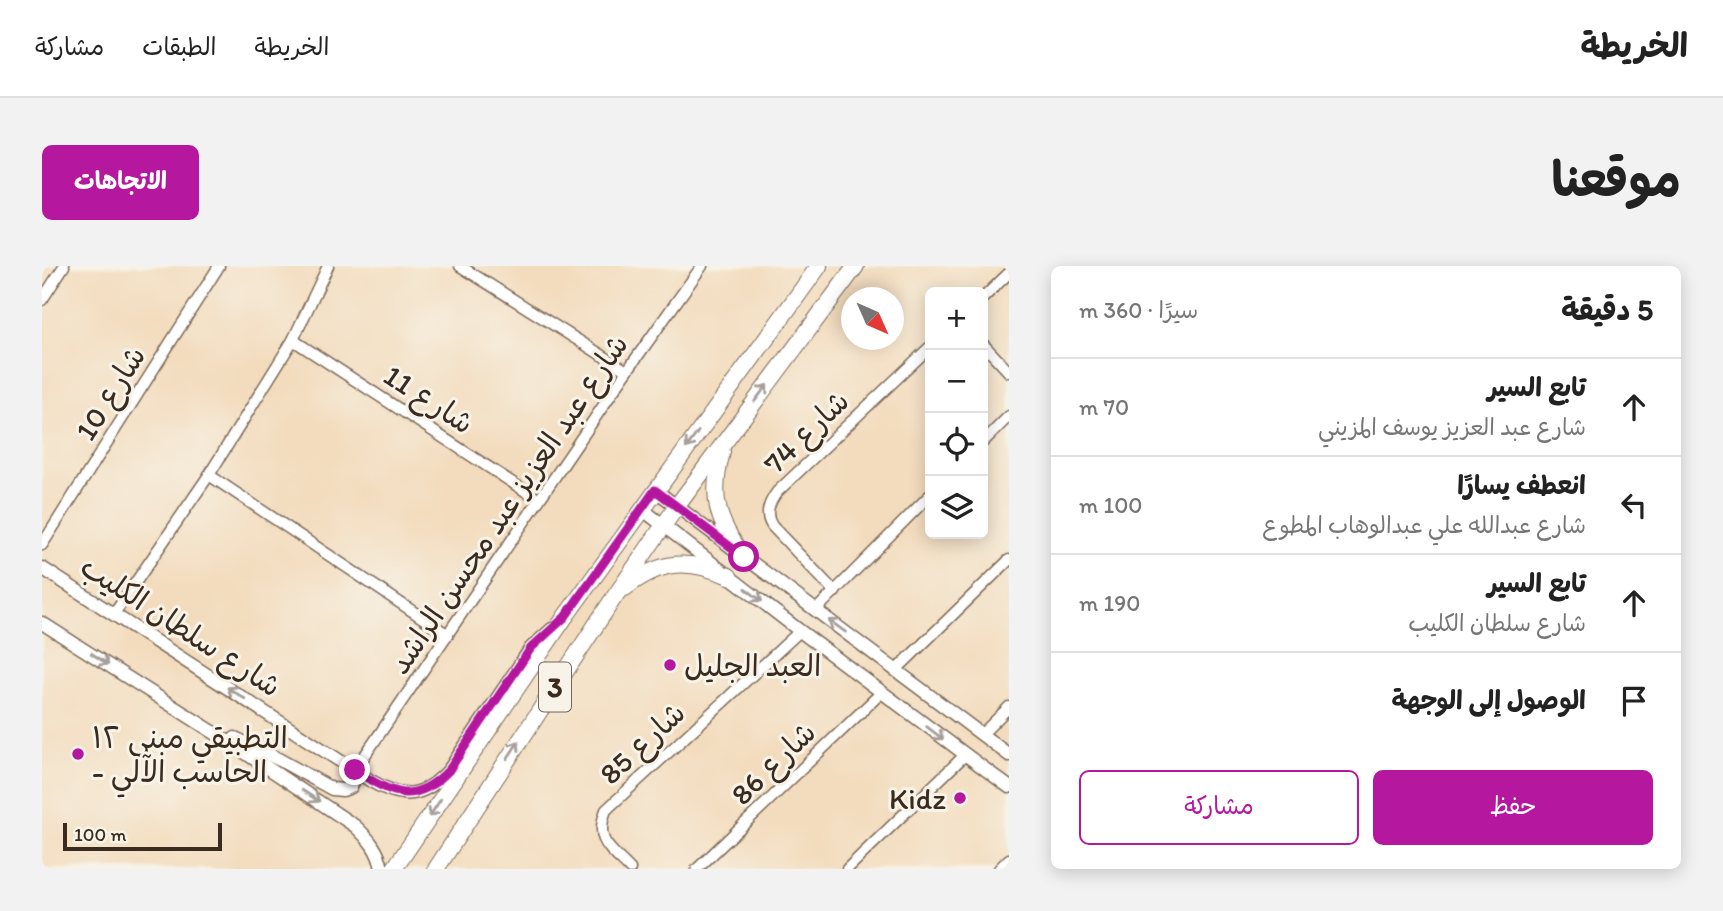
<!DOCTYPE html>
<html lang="ar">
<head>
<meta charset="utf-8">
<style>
  :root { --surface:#fff; --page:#f2f2f2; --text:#222; --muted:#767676; --line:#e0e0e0; --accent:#b5179e }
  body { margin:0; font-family:Itim,"Playpen Sans Arabic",sans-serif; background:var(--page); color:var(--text); direction:rtl }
  .controls { position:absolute; right:21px; top:21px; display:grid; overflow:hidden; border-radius:10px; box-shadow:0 4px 18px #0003 }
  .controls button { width:63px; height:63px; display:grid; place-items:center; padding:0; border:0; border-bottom:2px solid var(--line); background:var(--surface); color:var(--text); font:35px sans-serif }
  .compass { position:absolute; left:799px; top:21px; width:63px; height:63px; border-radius:50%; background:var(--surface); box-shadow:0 4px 18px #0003; rotate:135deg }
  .scale { position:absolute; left:21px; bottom:18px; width:159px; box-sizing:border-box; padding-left:7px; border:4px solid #3b2a1e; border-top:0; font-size:19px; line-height:24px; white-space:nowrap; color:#3b2a1e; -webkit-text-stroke:5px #f7f3e8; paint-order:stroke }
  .stop { position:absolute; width:21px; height:21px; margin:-16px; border:5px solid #b5179e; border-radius:50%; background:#fff }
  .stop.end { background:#b5179e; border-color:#fff; box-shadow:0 2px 7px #0008 }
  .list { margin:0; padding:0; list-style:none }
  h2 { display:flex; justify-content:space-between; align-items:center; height:91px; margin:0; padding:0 28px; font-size:30px }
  h2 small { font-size:23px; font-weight:400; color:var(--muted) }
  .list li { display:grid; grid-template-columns:46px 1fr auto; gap:21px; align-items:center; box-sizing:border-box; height:98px; padding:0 28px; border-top:2px solid var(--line) }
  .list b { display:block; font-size:26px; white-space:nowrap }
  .list p { margin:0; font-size:23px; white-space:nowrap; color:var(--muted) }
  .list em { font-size:23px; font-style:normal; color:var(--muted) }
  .actions { display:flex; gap:14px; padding:21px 28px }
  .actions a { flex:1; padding:16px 0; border:2px solid var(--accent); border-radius:10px; text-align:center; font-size:24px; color:var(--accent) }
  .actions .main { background:var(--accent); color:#fff }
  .icon { flex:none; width:38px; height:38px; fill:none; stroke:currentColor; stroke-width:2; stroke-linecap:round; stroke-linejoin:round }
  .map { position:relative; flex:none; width:967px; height:603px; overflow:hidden; direction:ltr; border-radius:10px }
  header { display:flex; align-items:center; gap:42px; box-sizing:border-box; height:98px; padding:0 35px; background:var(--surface); border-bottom:2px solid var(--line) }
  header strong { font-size:33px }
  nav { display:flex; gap:38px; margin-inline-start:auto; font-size:24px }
  .intro { display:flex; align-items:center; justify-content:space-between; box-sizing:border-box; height:168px; padding:0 42px }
  h1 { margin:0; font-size:49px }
  .button { padding:18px 32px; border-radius:10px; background:var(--accent); color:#fff; font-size:24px; font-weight:700 }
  main { display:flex; gap:42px; padding:0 42px }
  aside { flex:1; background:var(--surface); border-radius:10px; box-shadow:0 4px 18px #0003 }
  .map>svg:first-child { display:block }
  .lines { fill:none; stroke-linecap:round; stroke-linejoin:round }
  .minor-casing { stroke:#7b6856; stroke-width:13 }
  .tertiary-casing { stroke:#7b6856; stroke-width:15 }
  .primary-casing { stroke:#7b6856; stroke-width:18 }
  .minor { stroke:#fff; stroke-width:10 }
  .tertiary { stroke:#fff; stroke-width:12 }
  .primary { stroke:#fff; stroke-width:16 }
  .oneway { stroke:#a79f9a }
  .route { stroke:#b5179e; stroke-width:9 }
  .poi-dot { fill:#b5179e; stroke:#f7f3e8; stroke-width:2.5 }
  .labels { text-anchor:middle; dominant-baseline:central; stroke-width:6; stroke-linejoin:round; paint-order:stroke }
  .shield { fill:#f7f3e8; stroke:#73665b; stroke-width:2 }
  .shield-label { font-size:28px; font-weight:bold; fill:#3b2a1e }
  .street-label { font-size:30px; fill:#3b2a1e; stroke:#f7f3e8 }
  .poi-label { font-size:30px; fill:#3b2a1e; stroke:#f7f3e8; text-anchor:start }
</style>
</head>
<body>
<header>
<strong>الخريطة</strong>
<nav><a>الخريطة</a><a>الطبقات</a><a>مشاركة</a></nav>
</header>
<div class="intro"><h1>موقعنا</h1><a class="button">الاتجاهات</a></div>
<main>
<aside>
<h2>5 دقيقة<small>سيرًا · 360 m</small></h2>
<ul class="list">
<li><svg class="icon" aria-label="ahead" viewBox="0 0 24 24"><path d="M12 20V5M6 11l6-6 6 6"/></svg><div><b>تابع السير</b><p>شارع عبد العزيز يوسف المزيني</p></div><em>70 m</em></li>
<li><svg class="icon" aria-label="left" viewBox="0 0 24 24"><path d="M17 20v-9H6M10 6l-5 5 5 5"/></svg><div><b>انعطف يسارًا</b><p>شارع عبدالله علي عبدالوهاب المطوع</p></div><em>100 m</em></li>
<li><svg class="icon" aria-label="ahead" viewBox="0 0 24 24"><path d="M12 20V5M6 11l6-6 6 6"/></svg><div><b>تابع السير</b><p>شارع سلطان الكليب</p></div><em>190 m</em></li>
<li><svg class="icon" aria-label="arrive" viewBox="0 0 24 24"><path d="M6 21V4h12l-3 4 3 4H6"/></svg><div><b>الوصول إلى الوجهة</b></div></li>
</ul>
<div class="actions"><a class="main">حفظ</a><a>مشاركة</a></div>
</aside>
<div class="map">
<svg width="967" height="603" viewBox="0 0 967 603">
  <rect width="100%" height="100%" fill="#f7f3e8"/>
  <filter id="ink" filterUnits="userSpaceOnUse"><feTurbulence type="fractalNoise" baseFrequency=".0143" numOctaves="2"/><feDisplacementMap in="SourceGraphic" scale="14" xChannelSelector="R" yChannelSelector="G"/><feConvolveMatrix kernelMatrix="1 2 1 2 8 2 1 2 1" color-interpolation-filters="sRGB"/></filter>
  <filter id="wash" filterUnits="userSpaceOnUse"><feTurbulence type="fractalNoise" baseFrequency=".00686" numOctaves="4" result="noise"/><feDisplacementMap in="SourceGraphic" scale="28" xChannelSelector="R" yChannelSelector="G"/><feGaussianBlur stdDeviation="1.57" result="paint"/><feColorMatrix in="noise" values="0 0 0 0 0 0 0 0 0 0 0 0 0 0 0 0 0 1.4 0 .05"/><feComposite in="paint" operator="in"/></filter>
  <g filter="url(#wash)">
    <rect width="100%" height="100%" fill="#f3dcbd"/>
  </g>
  <g filter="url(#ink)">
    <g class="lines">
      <!-- minor casing -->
      <g class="minor-casing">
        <g id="minor">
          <path d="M 418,0 L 585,105"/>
          <path d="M 941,32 L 967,7"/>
          <path d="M 0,34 L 22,0"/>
          <path d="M 251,74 L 497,234"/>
          <path d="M 941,78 L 967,106"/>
          <path d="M 941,176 L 967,150"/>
          <path d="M 167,209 L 406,369"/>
          <path d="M 0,279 L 177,0"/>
          <path d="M 793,326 L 730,260 C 722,248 727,237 735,226 L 888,81"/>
          <path d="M 774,344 L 888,229"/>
          <path d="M 72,348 L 167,209 L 251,74 L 286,0"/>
          <path d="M 854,404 L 967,294"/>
          <path d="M 940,468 L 967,441"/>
          <path d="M 313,504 L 585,105 L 660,0"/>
          <path d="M 588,603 C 568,582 552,576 564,544 L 758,365"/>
          <path d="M 655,603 L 840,426"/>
          <path d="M 805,603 L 923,489"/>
          <path d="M 957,603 L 967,593"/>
        </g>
      </g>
      <!-- tertiary casing -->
      <g class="tertiary-casing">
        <g id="tertiary">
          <path d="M 613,224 L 967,489"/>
          <path d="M 600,243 L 758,365 L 967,521"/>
          <path d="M 0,302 L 329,515 C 362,534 381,532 407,504 L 489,382 L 510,363"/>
          <path d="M 0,357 L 190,478 L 313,560 C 326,572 337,584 340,603"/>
          <path d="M 193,472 L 238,494 L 290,523 L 301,524 L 309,521 L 312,513 L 313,504"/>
        </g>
      </g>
      <!-- primary casing -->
      <g class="primary-casing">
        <g id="primary">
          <path d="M 680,186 C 668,230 674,255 702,291"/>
          <path d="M 583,322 C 619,294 646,292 687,310"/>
          <path d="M 352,603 L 523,351 L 777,0"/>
          <path d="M 394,603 L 569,336 L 635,240 L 814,0"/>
        </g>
      </g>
      <!-- minor -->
      <use href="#minor" class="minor"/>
      <!-- tertiary -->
      <use href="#tertiary" class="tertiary"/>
      <!-- primary -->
      <use href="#primary" class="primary"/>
    </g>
    <!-- one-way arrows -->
    <defs><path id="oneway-shaft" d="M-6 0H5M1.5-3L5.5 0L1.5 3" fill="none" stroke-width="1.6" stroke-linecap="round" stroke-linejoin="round" transform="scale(1.75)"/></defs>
    <g class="oneway">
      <use href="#oneway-shaft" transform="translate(719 127) rotate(-53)"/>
      <use href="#oneway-shaft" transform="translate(650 174) rotate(126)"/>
      <use href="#oneway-shaft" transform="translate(712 329) rotate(38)"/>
      <use href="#oneway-shaft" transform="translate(795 360) rotate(-144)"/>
      <use href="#oneway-shaft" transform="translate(58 393) rotate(33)"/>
      <use href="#oneway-shaft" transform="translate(194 427) rotate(-147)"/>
      <use href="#oneway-shaft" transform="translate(893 467) rotate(37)"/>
      <use href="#oneway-shaft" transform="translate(471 484) rotate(-57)"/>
      <use href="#oneway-shaft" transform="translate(269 530) rotate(33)"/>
      <use href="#oneway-shaft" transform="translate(393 542) rotate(123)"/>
    </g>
  </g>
  <g class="lines" filter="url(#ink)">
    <!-- route -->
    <path class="route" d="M 313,504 C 351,529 372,540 407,504 L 489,382 L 523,351 L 613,224 L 702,291"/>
  </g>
  <!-- markers -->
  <g class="poi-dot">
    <circle cx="628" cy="399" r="7"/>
    <circle cx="36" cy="488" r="7"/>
    <circle cx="918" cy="532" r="7"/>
  </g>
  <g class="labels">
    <!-- shield labels -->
    <rect class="shield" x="497" y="396.5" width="32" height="49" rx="5"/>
    <g class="shield-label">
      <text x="513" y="421">3</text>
    </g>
    <!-- street labels -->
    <g class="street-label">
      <text transform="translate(68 127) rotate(-58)">شارع 10</text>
      <text transform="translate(387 133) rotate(33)">شارع 11</text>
      <text transform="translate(764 166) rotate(-44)">شارع 74</text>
      <text transform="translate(466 238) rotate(-56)">شارع عبد العزيز عبد محسن الراشد</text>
      <text transform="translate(139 360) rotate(33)">شارع سلطان الكليب</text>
      <text transform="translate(600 477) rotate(-43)">شارع 85</text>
      <text transform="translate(731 497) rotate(-44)">شارع 86</text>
    </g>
    <!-- poi labels -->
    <g class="poi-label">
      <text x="642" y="399">العبد الجليل</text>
      <text x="50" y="471">التطبيقي مبنى ١٢<tspan x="50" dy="34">- الحاسب الآلي</tspan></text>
      <text x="904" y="532" text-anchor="end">Kidz</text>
    </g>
  </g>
</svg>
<div class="controls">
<button>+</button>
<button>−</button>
<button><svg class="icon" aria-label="locate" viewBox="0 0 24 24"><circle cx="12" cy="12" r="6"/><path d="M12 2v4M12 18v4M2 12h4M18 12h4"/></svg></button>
<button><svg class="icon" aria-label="layers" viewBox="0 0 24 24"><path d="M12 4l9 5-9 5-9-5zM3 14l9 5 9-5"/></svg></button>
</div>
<svg class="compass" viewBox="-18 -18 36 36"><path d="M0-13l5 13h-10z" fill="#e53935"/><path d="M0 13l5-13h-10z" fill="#767676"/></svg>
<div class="scale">100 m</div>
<div class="stop" style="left:702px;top:291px"></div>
<div class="stop end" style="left:313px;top:504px"></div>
</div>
</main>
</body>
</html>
